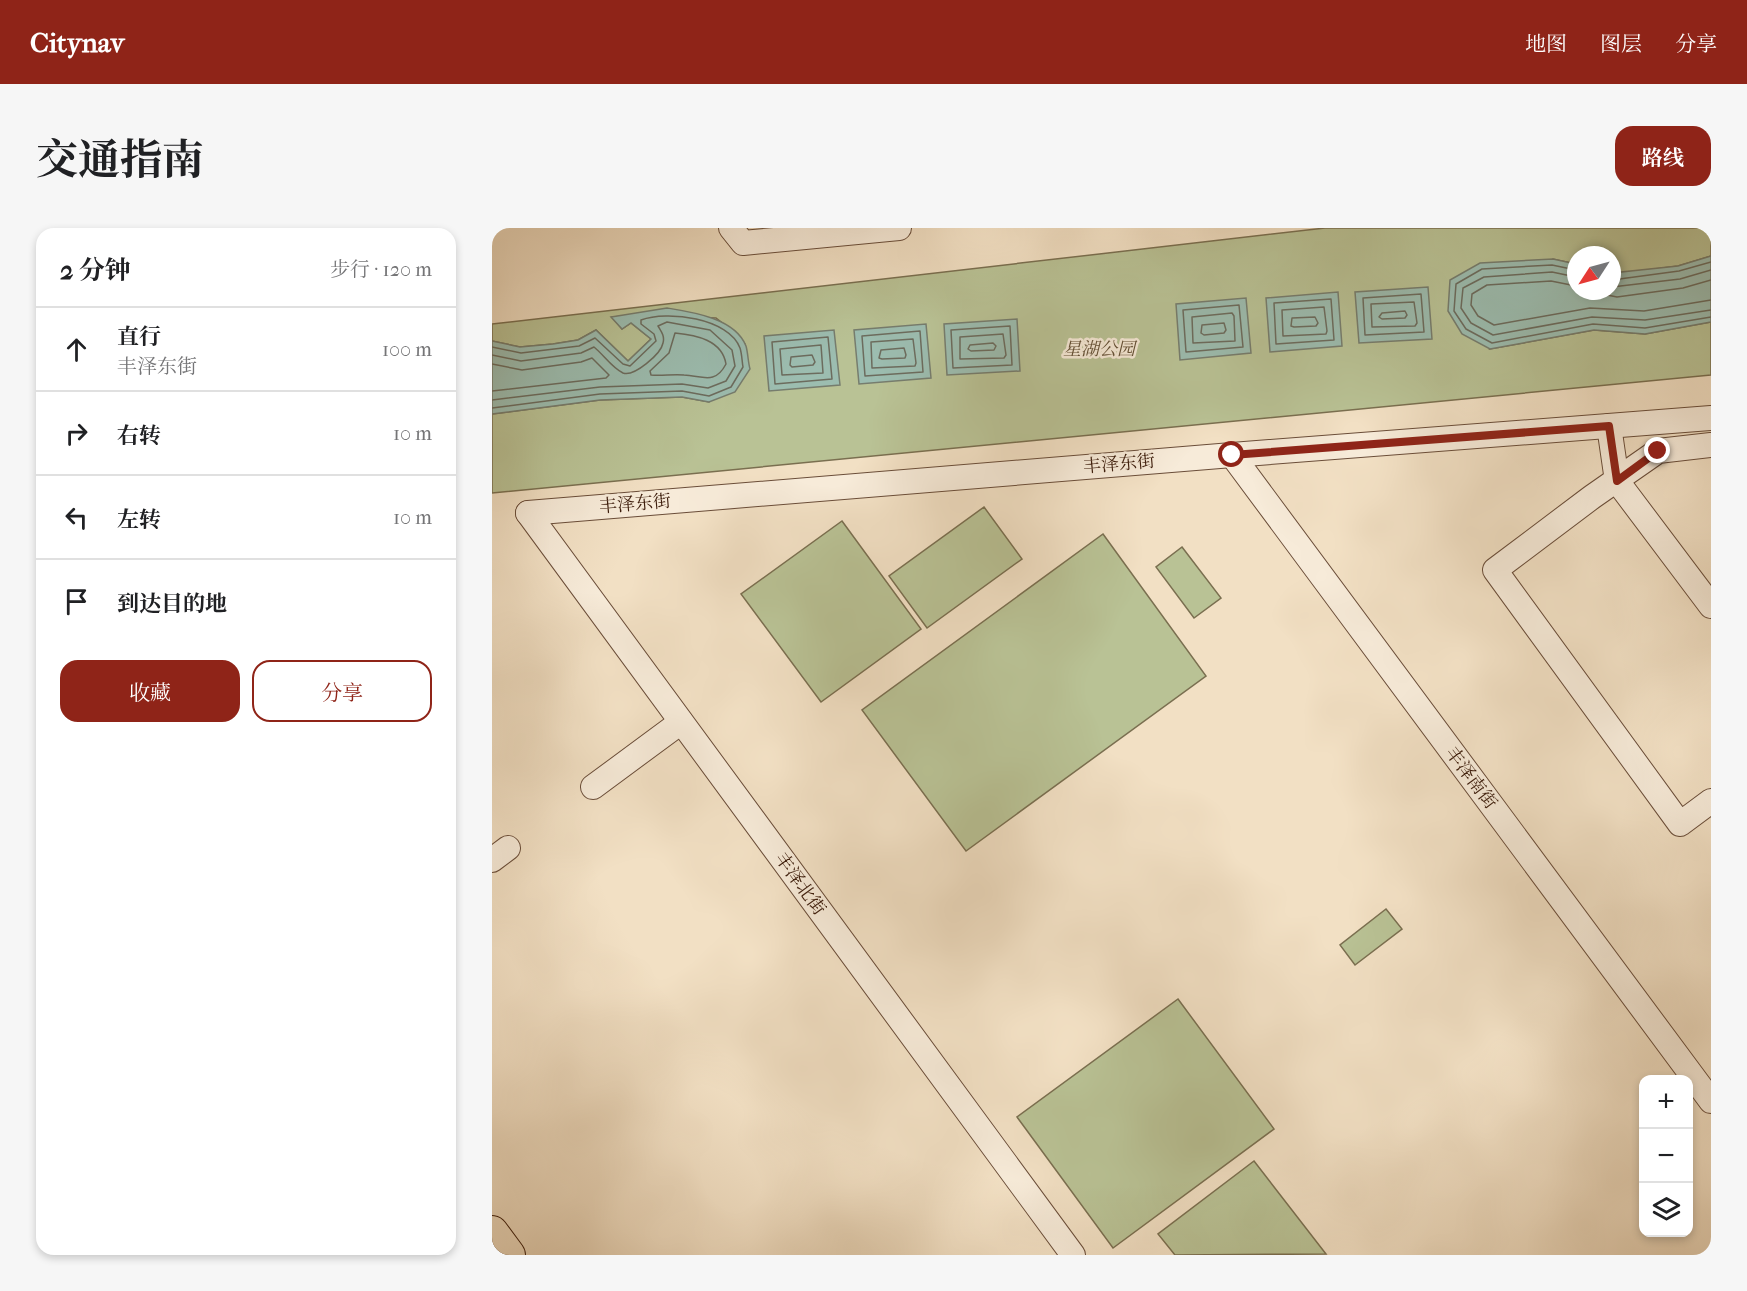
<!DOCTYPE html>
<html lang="zh">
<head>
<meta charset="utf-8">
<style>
  :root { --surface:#fff; --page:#f6f6f6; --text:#202124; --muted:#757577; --line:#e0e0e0; --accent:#8f2418 }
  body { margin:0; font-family:"IM FELL French Canon","Noto Serif SC",serif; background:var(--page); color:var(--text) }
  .controls { position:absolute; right:18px; bottom:18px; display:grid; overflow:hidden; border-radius:12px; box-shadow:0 3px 9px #0003 }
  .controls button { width:54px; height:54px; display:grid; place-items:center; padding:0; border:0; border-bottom:2px solid var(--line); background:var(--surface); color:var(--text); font:30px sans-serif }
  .compass { position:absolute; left:1075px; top:18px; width:54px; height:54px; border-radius:50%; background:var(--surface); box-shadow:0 3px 9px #0003; rotate:234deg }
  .stop { position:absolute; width:18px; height:18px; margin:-14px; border:4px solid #8f2418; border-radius:50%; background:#fff }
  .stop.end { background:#8f2418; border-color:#fff; box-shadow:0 2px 6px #0008 }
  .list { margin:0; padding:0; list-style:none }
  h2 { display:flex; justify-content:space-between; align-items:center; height:78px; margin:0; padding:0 24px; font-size:26px }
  h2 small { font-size:20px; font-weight:400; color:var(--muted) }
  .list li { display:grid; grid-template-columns:39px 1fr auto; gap:18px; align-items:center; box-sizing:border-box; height:84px; padding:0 24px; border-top:2px solid var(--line) }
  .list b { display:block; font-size:22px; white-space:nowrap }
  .list p { margin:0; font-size:20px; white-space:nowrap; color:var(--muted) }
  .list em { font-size:20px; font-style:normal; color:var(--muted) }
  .actions { display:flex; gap:12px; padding:18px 24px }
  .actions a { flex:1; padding:14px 0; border:2px solid var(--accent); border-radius:18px; text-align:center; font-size:21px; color:var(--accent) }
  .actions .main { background:var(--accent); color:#fff }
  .icon { flex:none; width:33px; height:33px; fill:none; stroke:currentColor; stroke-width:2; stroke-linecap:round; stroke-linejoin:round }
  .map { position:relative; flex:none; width:1219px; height:1027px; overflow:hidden; border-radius:18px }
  header { display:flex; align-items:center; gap:36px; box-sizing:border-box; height:84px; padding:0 30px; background:var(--accent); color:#fff }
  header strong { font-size:28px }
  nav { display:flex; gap:33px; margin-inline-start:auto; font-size:21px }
  .intro { display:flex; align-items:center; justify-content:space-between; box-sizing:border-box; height:144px; padding:0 36px }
  h1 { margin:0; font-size:42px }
  .button { padding:15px 27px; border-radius:18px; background:var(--accent); color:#fff; font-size:21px; font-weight:700 }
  main { display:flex; gap:36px; padding:0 36px }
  aside { flex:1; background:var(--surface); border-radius:18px; box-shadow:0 3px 9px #0003 }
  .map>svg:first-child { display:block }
  .green { fill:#b9c295; stroke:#7a6f50; stroke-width:1.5 }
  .water { fill:#9cbdb0; stroke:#767d6e; stroke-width:1.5 }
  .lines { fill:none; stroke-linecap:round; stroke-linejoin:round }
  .shore { stroke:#6c6c5e; stroke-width:1.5 }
  .minor-casing { stroke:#6a4d39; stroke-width:26 }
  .major-casing { stroke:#3c1c0b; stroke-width:34 }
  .minor { stroke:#f7ebd9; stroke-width:24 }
  .major { stroke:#f2e0c4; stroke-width:32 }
  .route { stroke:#8f2418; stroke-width:8 }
  .labels { text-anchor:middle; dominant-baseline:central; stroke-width:5; stroke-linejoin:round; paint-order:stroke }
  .park-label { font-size:18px; font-style:italic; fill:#624e34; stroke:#f7ebd9 }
  .street-label { font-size:18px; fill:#3c1c0b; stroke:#f7ebd9 }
</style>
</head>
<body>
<header>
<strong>Citynav</strong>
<nav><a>地图</a><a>图层</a><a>分享</a></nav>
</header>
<div class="intro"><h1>交通指南</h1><a class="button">路线</a></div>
<main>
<aside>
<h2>2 分钟<small>步行 · 120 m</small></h2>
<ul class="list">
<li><svg class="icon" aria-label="ahead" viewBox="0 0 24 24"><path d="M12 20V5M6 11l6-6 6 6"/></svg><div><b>直行</b><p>丰泽东街</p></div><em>100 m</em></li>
<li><svg class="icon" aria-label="right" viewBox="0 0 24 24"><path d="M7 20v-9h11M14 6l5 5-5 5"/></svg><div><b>右转</b></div><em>10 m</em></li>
<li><svg class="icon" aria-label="left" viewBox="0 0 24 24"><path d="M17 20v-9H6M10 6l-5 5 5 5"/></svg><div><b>左转</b></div><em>10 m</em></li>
<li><svg class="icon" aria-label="arrive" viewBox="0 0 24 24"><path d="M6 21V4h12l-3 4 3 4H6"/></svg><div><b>到达目的地</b></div></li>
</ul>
<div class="actions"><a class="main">收藏</a><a>分享</a></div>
</aside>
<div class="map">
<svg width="1219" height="1027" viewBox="0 0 1219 1027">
  <rect width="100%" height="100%" fill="#f2e0c4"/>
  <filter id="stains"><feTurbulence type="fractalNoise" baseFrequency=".00333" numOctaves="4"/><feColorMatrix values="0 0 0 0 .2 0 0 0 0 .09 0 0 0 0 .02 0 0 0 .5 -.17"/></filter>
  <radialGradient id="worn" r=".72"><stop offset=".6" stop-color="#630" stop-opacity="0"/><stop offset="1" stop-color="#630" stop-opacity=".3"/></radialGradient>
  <!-- green -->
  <g class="green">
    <path d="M 833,0 L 1219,0 L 1219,28 L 1186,38 L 1123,46 L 1120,45 L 1120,27 L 1084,27 L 1084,36 L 1061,31 L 998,121 L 1102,102 L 1153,106 L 1219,94 L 1219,147 L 0,265 L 0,186 L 108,172 L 190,169 L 217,174 L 253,116 L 243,105 L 224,90 L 143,87 L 120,89 L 130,101 L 139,95 L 159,111 L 136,133 L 104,102 L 86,112 L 61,116 L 28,119 L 0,113 L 0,96 Z"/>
    <path d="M 492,279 L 530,331 L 435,400 L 397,348 Z"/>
    <path d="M 350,293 L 429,401 L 329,474 L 249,366 Z"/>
    <path d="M 611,306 L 714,448 L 474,623 L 370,482 Z"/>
    <path d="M 690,319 L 729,370 L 702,390 L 664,339 Z"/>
    <path d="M 894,681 L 910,701 L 863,737 L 848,717 Z"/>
    <path d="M 686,771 L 782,901 L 621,1020 L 525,889 Z"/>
    <path d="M 762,933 L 834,1026 L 683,1027 L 666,1006 Z"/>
  </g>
  <!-- water -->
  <g class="water">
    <path d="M 1219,28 L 1219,94 L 1153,106 L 1102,102 L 998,121 L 970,106 L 956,83 L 958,52 L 988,35 L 1061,31 L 1084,36 L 1084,63 L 1120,63 L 1120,45 L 1186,38 Z"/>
    <path d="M 936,59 L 940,111 L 867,115 L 863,64 Z"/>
    <path d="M 846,64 L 850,118 L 778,124 L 774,70 Z"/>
    <path d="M 754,70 L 759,125 L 688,132 L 684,76 Z"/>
    <path d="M 175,80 C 200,84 243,90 254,118 C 256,125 256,134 258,141 L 243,164 L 217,174 L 190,169 L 108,172 L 0,186 L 0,113 L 28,119 L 61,116 L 86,112 L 104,102 L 136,133 L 159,111 L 139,95 L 130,101 L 119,89 Z"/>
    <path d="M 525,91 L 528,143 L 455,147 L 452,96 Z"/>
    <path d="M 434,96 L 439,150 L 367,156 L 362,102 Z"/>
    <path d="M 342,102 L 348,157 L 277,163 L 272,108 Z"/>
  </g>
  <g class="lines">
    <!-- shore -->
    <g class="shore">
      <path d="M 1084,42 L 1060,37 L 990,41 L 964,56 L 962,83 L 974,101 L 1000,115 L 1101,96 L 1153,100 L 1219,89"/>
      <path d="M 1084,49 L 1060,44 L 992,49 L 971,60 L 969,80 L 979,95 L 1001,107 L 1100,89 L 1153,92 L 1219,82"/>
      <path d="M 1120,52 L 1187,43 L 1219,34"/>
      <path d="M 1084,58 L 1059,53 L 995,57 L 980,66 L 979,77 L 986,88 L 1002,97 L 1098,80 L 1152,83 L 1219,72"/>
      <path d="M 1120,59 L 1188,51 L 1219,42"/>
      <path d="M 1106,63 L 1115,67 L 1125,69 L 1191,60 L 1219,52"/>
      <path d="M 929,66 L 932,104 L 873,107 L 871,70 Z"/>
      <path d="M 839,71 L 842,112 L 784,116 L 782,75 Z"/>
      <path d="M 922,74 L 925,95 L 923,98 L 880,99 L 879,76 Z"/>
      <path d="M 747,77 L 751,119 L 694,124 L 691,82 Z"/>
      <path d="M 832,79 L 835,103 L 834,106 L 791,108 L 790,82 Z"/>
      <path d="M 913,83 L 915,87 L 913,90 L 890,91 L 887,89 L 890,85 Z"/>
      <path d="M 740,85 L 742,88 L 743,113 L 701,115 L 700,89 Z"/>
      <path d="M 823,89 L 826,95 L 824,98 L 802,99 L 799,98 L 800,90 Z"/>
      <path d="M 732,95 L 734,102 L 732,105 L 712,107 L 709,105 L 710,97 Z"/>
      <path d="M 518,98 L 520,137 L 461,140 L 459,102 Z"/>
      <path d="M 428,103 L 431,144 L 373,148 L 370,108 Z"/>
      <path d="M 183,105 C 204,107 230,112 234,136 C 223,157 211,148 192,147 C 181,146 170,148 159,147 L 158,143 L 177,125 Z"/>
      <path d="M 511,106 L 514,127 L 512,130 L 468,131 L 468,109 Z"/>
      <path d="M 336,109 L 340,151 L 283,156 L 280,114 Z"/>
      <path d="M 421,111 L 424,135 L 423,138 L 380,140 L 379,114 Z"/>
      <path d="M 501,115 L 504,118 L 502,122 L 479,123 L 476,121 L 478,117 Z"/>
      <path d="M 329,117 L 331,145 L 290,147 L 288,121 Z"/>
      <path d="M 0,119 L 29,125 L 87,118 L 103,110 L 131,136 L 138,138 L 164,113 L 162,106 L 149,96 L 149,92 C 175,82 237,90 248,120 C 250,126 250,134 251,139 L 239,159 L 217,168 L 190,163 L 108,166 L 0,180"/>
      <path d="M 412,120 L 414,127 L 413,130 L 390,131 L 387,130 L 389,122 Z"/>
      <path d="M 0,127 L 29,133 L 89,125 L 102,119 C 111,126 120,140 131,145 C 142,149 169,126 171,115 C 173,108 169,103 166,98 L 175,94 L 218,102 L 240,122 L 243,138 L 234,153 L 216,160 L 190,156 L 108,159 L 0,172"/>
      <path d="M 320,127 L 323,134 L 321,137 L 300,139 L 298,137 L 299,129 Z"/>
      <path d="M 0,136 L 30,142 L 89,134 L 100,130 L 117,147 L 114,150 L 0,163"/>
    </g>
    <!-- minor casing -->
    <g class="minor-casing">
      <g id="minor">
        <path d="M 239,0 L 251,15 L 407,0"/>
        <path d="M 1117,198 L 1125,253 L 1219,378"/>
        <path d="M 1219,217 L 1166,223 L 1100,269 L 1003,342 L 1188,596 L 1219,573"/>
        <path d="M 740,227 L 1219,873"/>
        <path d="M 36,285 L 740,227 L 1219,190"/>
        <path d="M 36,285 L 581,1027"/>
        <path d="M 101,559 L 189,494"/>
        <path d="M 0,632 L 16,620"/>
      </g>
    </g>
    <!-- major casing -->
    <g class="major-casing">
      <path id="major" d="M 0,1004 L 17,1027"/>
    </g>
    <!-- minor -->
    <use href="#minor" class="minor"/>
    <!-- major -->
    <use href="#major" class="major"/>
  </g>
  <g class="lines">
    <!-- route -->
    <path class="route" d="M 740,227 L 1117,198 L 1125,253 L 1166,223"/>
  </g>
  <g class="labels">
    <!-- park labels -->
    <g class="park-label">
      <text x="607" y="121">星湖公园</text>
    </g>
    <!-- street labels -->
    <g class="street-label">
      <text transform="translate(627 236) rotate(-5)">丰泽东街</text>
      <text transform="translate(143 276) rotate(-5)">丰泽东街</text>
      <text transform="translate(979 550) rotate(53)">丰泽南街</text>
      <text transform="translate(308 656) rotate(54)">丰泽北街</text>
    </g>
  </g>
  <rect width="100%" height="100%" filter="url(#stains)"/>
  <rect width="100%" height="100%" fill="url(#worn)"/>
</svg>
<div class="controls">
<button>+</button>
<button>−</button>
<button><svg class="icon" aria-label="layers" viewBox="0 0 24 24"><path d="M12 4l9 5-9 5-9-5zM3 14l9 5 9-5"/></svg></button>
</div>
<svg class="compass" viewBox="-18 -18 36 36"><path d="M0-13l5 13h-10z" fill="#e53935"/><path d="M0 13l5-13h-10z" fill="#757577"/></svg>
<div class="stop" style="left:740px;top:227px"></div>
<div class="stop end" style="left:1166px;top:223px"></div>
</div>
</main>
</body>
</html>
